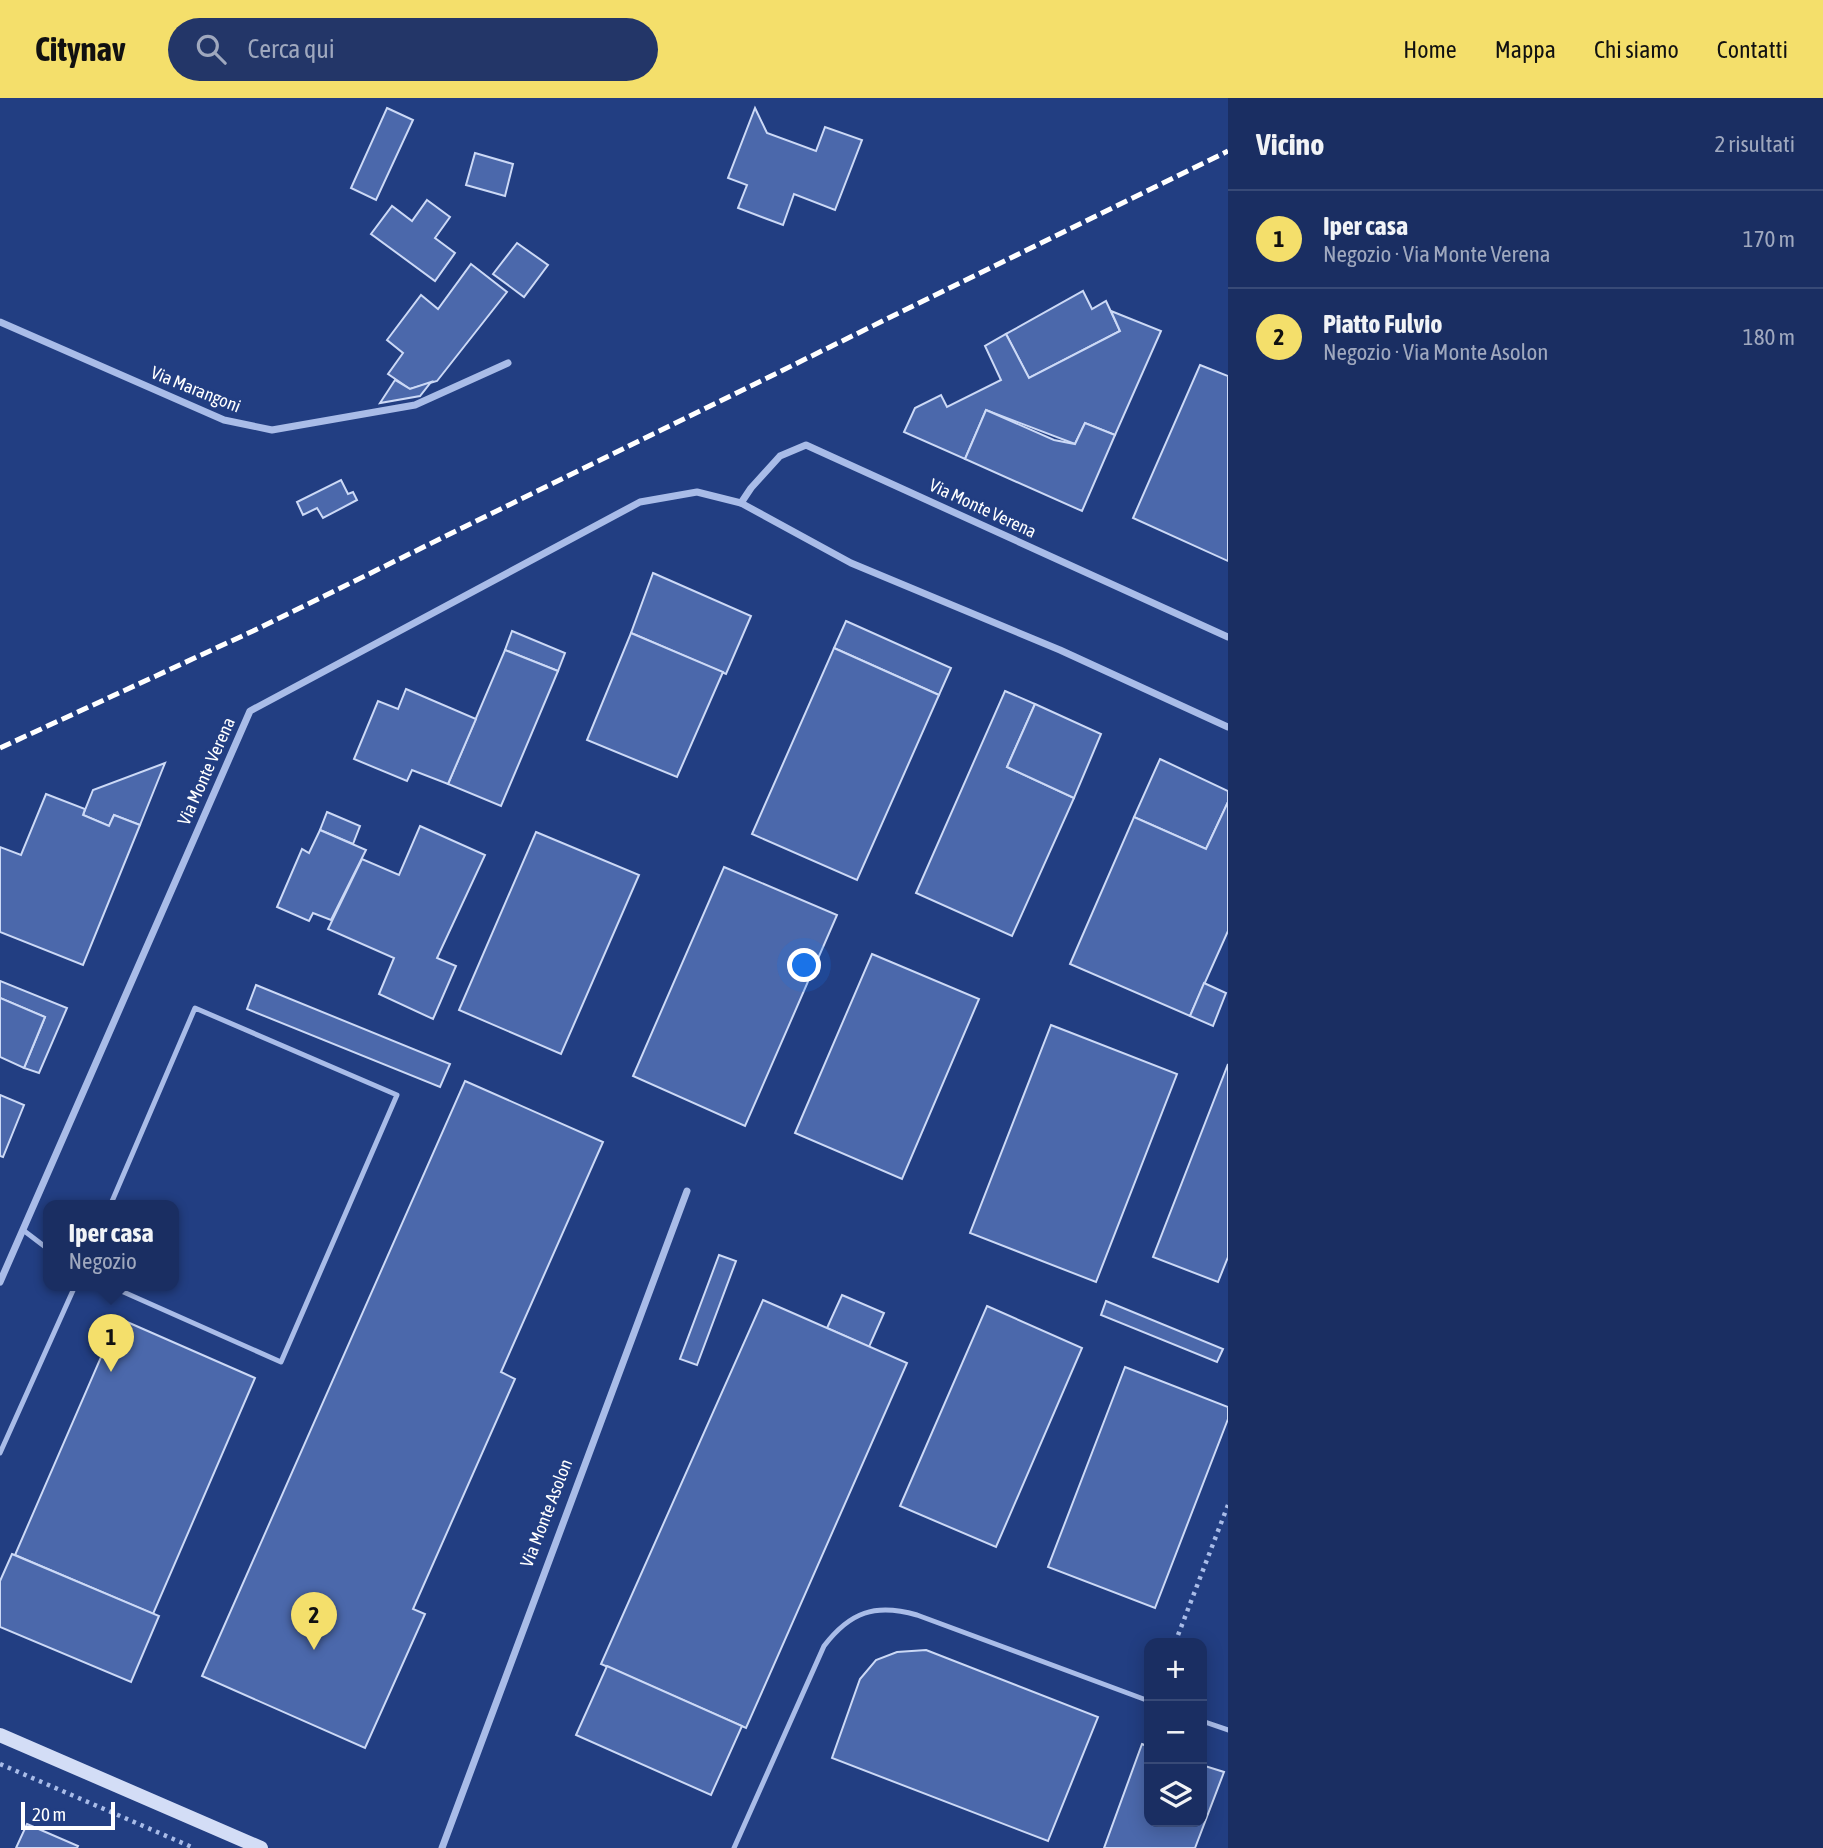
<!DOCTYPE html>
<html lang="it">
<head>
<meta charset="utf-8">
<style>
  :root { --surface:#1a2e62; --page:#233668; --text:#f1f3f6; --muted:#9fa8be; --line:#384a77; --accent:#f4df6b }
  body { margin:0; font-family:"Asap Condensed",sans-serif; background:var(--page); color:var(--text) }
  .controls { position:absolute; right:21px; bottom:21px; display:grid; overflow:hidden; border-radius:14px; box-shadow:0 4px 18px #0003 }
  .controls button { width:63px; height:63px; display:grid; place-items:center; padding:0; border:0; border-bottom:2px solid var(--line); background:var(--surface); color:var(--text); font:35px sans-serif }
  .scale { position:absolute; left:21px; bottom:18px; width:94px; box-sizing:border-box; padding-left:7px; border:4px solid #fff; border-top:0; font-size:19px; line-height:24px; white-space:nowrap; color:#fff; -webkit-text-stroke:5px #223e82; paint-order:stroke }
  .you { position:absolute; left:805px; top:868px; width:24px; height:24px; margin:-18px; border:5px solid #fff; border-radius:50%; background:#1a73e8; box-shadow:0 0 0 10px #1a73e833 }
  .badge { display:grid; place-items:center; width:46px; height:46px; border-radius:50%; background:var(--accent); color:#111; font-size:23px; font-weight:700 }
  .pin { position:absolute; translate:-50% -58px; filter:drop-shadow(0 2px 4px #0008) }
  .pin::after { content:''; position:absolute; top:37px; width:24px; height:21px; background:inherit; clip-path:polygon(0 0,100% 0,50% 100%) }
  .popup { position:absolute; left:43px; top:1102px; width:136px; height:91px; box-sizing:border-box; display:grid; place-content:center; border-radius:14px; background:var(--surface); filter:drop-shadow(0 2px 5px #0005); font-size:23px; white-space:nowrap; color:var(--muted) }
  .popup b { font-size:26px; color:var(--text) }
  .popup::after { content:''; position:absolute; left:50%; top:100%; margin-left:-14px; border:14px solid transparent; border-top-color:var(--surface) }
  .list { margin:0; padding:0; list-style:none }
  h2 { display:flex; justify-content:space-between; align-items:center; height:91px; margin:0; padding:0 28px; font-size:30px }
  h2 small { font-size:23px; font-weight:400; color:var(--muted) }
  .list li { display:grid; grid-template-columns:46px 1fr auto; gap:21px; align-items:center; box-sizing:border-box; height:98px; padding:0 28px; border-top:2px solid var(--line) }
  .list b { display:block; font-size:26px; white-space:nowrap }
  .list p { margin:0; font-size:23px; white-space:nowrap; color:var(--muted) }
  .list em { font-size:23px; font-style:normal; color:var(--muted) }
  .icon { flex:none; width:38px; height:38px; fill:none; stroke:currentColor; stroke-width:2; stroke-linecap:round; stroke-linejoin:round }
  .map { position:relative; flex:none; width:1228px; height:1750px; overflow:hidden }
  header { display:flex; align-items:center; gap:42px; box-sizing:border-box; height:98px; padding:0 35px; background:var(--accent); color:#111 }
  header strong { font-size:33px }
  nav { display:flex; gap:38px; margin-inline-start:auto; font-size:24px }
  .search { width:490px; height:63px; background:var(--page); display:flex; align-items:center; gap:18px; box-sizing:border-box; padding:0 24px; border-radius:38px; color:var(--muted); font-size:26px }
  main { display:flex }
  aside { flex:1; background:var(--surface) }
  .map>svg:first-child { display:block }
  .building { fill:#4b68ab; stroke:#ccd9f6; stroke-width:2 }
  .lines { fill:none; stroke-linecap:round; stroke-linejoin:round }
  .path { stroke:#a9bce8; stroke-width:4.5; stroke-dasharray:3.5 5; stroke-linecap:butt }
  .lane { stroke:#a9bce8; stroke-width:5 }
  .street { stroke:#a9bce8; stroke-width:7 }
  .secondary { stroke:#d3ddf6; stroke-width:14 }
  .rail { stroke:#fff; stroke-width:5; stroke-dasharray:12 5; stroke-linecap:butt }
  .labels { text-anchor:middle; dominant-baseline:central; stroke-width:5; stroke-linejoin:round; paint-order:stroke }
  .street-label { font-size:18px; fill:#fff; stroke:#223e82 }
</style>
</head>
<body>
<header>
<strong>Citynav</strong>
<div class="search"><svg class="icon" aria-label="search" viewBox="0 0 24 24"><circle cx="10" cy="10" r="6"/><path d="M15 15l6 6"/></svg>Cerca qui</div>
<nav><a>Home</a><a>Mappa</a><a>Chi siamo</a><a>Contatti</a></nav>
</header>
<main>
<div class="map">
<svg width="1228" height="1750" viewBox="0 0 1228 1750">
  <rect width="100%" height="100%" fill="#223e82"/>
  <!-- building -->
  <g class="building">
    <path d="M 387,10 L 413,22 L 376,102 L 351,90 Z"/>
    <path d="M 755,10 L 767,35 L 816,53 L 825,29 L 862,42 L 835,112 L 794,96 L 783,127 L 738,110 L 747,87 L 728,80 Z"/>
    <path d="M 475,55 L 513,66 L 505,98 L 466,87 Z"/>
    <path d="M 427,102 L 450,119 L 435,140 L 455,155 L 435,183 L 371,136 L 392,108 L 412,123 Z"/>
    <path d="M 517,145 L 548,167 L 524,199 L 493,176 Z"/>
    <path d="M 471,166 L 507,194 L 437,283 L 410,291 L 388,276 L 403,255 L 387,242 L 421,197 L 438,211 Z"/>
    <path d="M 1083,193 L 1092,211 L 1106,203 L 1120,233 L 1029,280 L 1006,236 Z"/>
    <path d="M 1111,213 L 1161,233 L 1115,337 L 1085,325 L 1075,346 L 986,312 L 965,361 L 904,334 L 915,310 L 941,297 L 947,309 L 1001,282 L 985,248 L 1006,236 L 1029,280 L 1120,233 Z"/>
    <path d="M 1200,267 L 1228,278 L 1228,463 L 1133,420 Z"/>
    <path d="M 395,282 L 410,291 L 431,284 L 420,298 L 380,305 Z"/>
    <path d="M 986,312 L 1054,342 L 1075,346 L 1085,325 L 1115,337 L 1082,413 L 965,361 Z"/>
    <path d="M 341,382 L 348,396 L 353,394 L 357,402 L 323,420 L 317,410 L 303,417 L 297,404 Z"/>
    <path d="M 653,475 L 751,518 L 726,576 L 631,535 Z"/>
    <path d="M 846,523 L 951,570 L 939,597 L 834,550 Z"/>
    <path d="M 512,533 L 565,555 L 558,573 L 505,552 Z"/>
    <path d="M 631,535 L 723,574 L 677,679 L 587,642 Z"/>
    <path d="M 834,550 L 939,597 L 857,782 L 752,736 Z"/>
    <path d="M 505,552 L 558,573 L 501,708 L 448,686 Z"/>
    <path d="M 406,591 L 476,621 L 448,686 L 412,672 L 407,683 L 354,661 L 378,603 L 398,611 Z"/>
    <path d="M 1005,593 L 1035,606 L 1007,669 L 1074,700 L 1012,838 L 916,795 Z"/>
    <path d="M 1035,606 L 1101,636 L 1074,700 L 1007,669 Z"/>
    <path d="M 1160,661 L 1228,693 L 1228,704 L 1206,751 L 1134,719 Z"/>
    <path d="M 165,665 L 140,727 L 114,717 L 109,728 L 83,717 L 93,692 Z"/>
    <path d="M 46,696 L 85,711 L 83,717 L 109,728 L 114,717 L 140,727 L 83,867 L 0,834 L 0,749 L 21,757 Z"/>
    <path d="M 1228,704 L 1228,833 L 1190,918 L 1070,866 L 1134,719 L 1206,751 Z"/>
    <path d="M 327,714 L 360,728 L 353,746 L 320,732 Z"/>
    <path d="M 420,728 L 485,757 L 437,860 L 456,868 L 433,921 L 379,896 L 394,860 L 328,831 L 362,761 L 399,777 Z"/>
    <path d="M 320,732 L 366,752 L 331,822 L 313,815 L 309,823 L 277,809 L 302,751 L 309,755 Z"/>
    <path d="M 536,734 L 639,777 L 561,956 L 459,912 Z"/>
    <path d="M 724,769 L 837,817 L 745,1028 L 633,978 Z"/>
    <path d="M 872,856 L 979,901 L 902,1081 L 795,1035 Z"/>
    <path d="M 0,883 L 67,910 L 39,975 L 24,970 L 45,919 L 0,900 Z"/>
    <path d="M 1204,885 L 1226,895 L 1213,928 L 1190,918 Z"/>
    <path d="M 256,887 L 450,966 L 440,989 L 247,911 Z"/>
    <path d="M 0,900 L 45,919 L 24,970 L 0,959 Z"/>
    <path d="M 1051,927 L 1177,976 L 1096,1184 L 970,1135 Z"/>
    <path d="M 1228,966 L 1228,1159 L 1218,1184 L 1153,1159 Z"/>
    <path d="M 465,983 L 603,1044 L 501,1274 L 515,1281 L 413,1511 L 425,1516 L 365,1650 L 202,1578 Z"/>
    <path d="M 0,997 L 24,1007 L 3,1059 L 0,1058 Z"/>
    <path d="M 719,1157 L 736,1163 L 697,1267 L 680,1261 Z"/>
    <path d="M 842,1197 L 884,1215 L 869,1249 L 827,1230 Z"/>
    <path d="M 763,1202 L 907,1265 L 746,1630 L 601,1566 Z"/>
    <path d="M 1106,1203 L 1223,1251 L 1217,1264 L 1101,1217 Z"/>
    <path d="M 987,1208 L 1082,1250 L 996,1449 L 900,1408 Z"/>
    <path d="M 118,1220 L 255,1280 L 153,1516 L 15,1457 Z"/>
    <path d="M 1125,1269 L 1228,1309 L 1228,1321 L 1155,1510 L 1048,1469 Z"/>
    <path d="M 12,1456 L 159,1518 L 131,1584 L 0,1529 L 0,1483 Z"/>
    <path d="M 926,1552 L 1098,1619 L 1048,1743 L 832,1660 L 860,1581 L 876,1562 L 897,1554 Z"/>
    <path d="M 607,1568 L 742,1628 L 711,1697 L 576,1637 Z"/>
    <path d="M 1142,1646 L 1149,1649 L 1149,1724 L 1202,1724 L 1202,1667 L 1224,1674 L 1195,1750 L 1104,1750 Z"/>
    <path d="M 27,1726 L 78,1748 L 77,1750 L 16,1750 Z"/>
  </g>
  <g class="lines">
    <!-- path -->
    <g class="path">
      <path d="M 1175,1545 L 1228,1407"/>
      <path d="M 0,1666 L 194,1750"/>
    </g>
    <!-- lane -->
    <g class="lane">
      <path d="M 23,1132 L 48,1151"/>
      <path d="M 110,1188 L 281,1264 L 397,997 L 195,910 L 110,1108"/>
      <path d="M 0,1355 L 75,1188"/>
      <path d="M 1202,1623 L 1228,1632"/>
      <path d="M 734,1750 L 824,1548 C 850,1514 875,1505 917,1517 L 1149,1603"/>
    </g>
    <!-- street -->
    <g class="street">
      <path d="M 0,224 L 224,322 L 272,332 L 415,307 L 508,265"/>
      <path d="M 741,405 L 751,390 L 780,358 L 806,347 L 1228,539"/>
      <path d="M 0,1184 L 250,613 L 640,404 L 697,394 L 741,405 L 851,465 L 1060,552 L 1228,629"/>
      <path d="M 442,1750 L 687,1093"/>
    </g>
    <!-- secondary -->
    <path class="secondary" d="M 0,1637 L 261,1750"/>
    <!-- rail -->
    <path class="rail" d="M 0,650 L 253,533 L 1228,53"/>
  </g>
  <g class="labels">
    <!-- street labels -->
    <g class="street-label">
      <text transform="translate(196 291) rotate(22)">Via Marangoni</text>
      <text transform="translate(983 410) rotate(25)">Via Monte Verena</text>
      <text transform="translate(206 673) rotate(-66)">Via Monte Verena</text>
      <text transform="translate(546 1415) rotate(-69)">Via Monte Asolon</text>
    </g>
  </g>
</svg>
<div class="controls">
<button>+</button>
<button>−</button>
<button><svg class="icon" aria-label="layers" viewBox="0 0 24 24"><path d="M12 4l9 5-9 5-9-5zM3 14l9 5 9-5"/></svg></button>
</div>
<div class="scale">20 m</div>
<div class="you"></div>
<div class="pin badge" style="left:111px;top:1274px">1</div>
<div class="popup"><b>Iper casa</b>Negozio</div>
<div class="pin badge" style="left:314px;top:1552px">2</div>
</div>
<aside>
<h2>Vicino<small>2 risultati</small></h2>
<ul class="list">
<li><span class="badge">1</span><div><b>Iper casa</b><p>Negozio · Via Monte Verena</p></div><em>170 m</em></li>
<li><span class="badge">2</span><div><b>Piatto Fulvio</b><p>Negozio · Via Monte Asolon</p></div><em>180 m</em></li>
</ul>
</aside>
</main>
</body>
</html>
